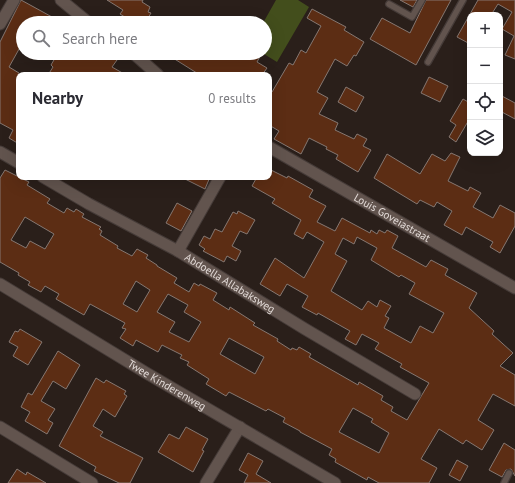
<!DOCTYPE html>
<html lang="en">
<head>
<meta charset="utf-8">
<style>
  :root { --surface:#fff; --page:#f2f2f3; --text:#2b2b33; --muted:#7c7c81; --line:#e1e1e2 }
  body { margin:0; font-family:"PT Sans",sans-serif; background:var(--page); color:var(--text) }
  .controls { position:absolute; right:12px; top:12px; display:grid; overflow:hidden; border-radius:8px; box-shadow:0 4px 16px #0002 }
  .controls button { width:36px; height:36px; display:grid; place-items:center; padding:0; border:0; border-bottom:1px solid var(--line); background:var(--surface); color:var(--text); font:20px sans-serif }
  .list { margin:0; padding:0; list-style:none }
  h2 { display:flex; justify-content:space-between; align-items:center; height:52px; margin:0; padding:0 16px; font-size:17px }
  h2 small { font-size:13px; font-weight:400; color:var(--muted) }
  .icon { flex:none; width:22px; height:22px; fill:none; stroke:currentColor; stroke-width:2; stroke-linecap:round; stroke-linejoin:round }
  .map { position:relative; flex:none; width:515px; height:483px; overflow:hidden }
  .search { position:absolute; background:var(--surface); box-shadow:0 4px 16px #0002; left:16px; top:16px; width:256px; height:44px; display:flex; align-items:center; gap:10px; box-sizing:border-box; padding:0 14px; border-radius:22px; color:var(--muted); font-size:15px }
  .panel { position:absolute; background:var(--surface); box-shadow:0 4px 16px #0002; left:16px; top:72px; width:256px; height:108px; border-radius:8px }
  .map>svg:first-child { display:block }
  .green { fill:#434e1c }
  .building { fill:#5c2d14; stroke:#857771; fill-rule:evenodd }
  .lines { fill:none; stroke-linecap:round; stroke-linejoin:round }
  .service-casing { stroke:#453b38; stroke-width:8 }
  .minor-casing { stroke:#453b38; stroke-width:13 }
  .tertiary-casing { stroke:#453b38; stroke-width:13 }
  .service { stroke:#62544e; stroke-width:5.5 }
  .minor { stroke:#62544e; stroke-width:11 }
  .tertiary { stroke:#62544e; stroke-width:11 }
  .labels { text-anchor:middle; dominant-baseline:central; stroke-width:3.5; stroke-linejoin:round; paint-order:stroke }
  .street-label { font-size:11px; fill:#e3dbd8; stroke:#2a1f1a }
</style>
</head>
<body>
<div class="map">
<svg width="515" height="483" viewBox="0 0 515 483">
  <rect width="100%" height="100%" fill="#2a1f1a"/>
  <!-- green -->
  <path class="green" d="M 276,0 L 298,0 L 309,7 L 277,62 L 264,54 L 268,47 L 265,45 L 265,23 L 263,23 Z"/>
  <!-- building -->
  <g class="building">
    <path d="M 21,0 L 63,23 L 23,23 L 23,42 L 9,67 L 19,73 L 19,144 L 9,138 L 13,130 L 0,123 L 0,42 Z"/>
    <path d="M 107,0 L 143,0 L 142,2 L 150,7 L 148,12 L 151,13 L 145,23 L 126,23 L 128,19 L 120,14 L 123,10 Z"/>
    <path d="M 400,0 L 417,0 L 413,7 Z"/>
    <path d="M 426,0 L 451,0 L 416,65 L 370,39 L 382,18 L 410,33 Z"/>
    <path d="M 478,0 L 515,0 L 515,59 L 505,55 L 514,36 L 502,29 L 512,12 L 498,4 L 491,15 L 470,15 L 470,44 L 457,37 Z"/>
    <path d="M 312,9 L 346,27 L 344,30 L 364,42 L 356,56 L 354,55 L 347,66 L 335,59 L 317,92 L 328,98 L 319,114 L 338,123 L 335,130 L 354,139 L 357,134 L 367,139 L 363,146 L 371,150 L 358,172 L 336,159 L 338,155 L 326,149 L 327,147 L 309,138 L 301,154 L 274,139 L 279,131 L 269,125 L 269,90 L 272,92 L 289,63 L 293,65 L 301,50 L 306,53 L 321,26 L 307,18 Z"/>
    <path d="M 58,53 L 106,53 L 117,60 L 112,67 L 126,75 L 48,75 L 53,67 L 51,65 Z"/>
    <path d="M 165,53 L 262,53 L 257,62 L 267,68 L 262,75 L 200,75 Z"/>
    <path d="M 429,77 L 448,86 L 440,102 L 421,93 Z"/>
    <path d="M 346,87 L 364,97 L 356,112 L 338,102 Z"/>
    <path d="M 500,95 L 515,103 L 515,119 L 500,111 Z"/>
    <path d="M 463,99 L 470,103 L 470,118 L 456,142 L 449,137 L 456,125 L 450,121 Z"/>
    <path d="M 451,153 L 460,157 L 448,181 L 468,191 L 470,187 L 481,193 L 473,207 L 493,218 L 500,205 L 515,213 L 515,226 L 500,253 L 490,247 L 493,242 L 466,227 L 462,235 L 444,225 L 452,211 L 437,202 L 434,207 L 420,200 L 417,204 L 374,178 L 387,154 L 420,174 L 432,154 L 445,161 Z"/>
    <path d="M 269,169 L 287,178 L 288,176 L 313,190 L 309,197 L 326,206 L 317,222 L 335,231 L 342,218 L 370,233 L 371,230 L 377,234 L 379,230 L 385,233 L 387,230 L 398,236 L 392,248 L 426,267 L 431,260 L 448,269 L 445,275 L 477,293 L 469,308 L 494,331 L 492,334 L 513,353 L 500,366 L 515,375 L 515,406 L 493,394 L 478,420 L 494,430 L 482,450 L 466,440 L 463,444 L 439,429 L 421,459 L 437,468 L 429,483 L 379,483 L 368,477 L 367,480 L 335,462 L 336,459 L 329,455 L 332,449 L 300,432 L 300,431 L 283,422 L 285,418 L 268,409 L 266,411 L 229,392 L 226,396 L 206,384 L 209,379 L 187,365 L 189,362 L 180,358 L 182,355 L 162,345 L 158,352 L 136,340 L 133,346 L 120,338 L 126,329 L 122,328 L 125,323 L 90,304 L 84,315 L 56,299 L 59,294 L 45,286 L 41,292 L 28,285 L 30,282 L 18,275 L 19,273 L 0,262 L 0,178 L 5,170 L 29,182 L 27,185 L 50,199 L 47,203 L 64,213 L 67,208 L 74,212 L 76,209 L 84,214 L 82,217 L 101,227 L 99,229 L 102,231 L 100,235 L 118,246 L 117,248 L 132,256 L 137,249 L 148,255 L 146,258 L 157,265 L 157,266 L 177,278 L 174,283 L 189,292 L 194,283 L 199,286 L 200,284 L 217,293 L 213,300 L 229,310 L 230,307 L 255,323 L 253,325 L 278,339 L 277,341 L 291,350 L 292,348 L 297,350 L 299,347 L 311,354 L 309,357 L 358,385 L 359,382 L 383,396 L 381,400 L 393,407 L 391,411 L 407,420 L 429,383 L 400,367 L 402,364 L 375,349 L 379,343 L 362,334 L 356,345 L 345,339 L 350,331 L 318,313 L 317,315 L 302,307 L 308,296 L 287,284 L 280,296 L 260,284 L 275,258 L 304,278 L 324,242 L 307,232 L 303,239 L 294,234 L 301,220 L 272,203 L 275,199 L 252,186 L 257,177 L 269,177 ZM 25,217 L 54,234 L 45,249 L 30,241 L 26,248 L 11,240 ZM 357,237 L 377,248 L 371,260 L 399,277 L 401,275 L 415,283 L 409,294 L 444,313 L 433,333 L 420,326 L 411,343 L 384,328 L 389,318 L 385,316 L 391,306 L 380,300 L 377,307 L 368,301 L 362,310 L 331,291 L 347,261 L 335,254 L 343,238 L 354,244 ZM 136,281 L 150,290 L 137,312 L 123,304 ZM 168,294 L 188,305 L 184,312 L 201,322 L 189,342 L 169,332 L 175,322 L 157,312 ZM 229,338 L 264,357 L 255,374 L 220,354 ZM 353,408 L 373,419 L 371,422 L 389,433 L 379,453 L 339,432 Z"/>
    <path d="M 181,177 L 210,177 L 205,189 Z"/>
    <path d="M 177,203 L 192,211 L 181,231 L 166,223 Z"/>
    <path d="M 238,211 L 255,220 L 247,234 L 240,231 L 232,246 L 241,251 L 236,261 L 227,256 L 224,262 L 203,251 L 205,249 L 199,245 L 204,236 L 210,239 L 215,229 L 222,232 L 233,212 L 237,214 Z"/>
    <path d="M 20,329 L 42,342 L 28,365 L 13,356 L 18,347 L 9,342 L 15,331 L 18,332 Z"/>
    <path d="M 58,351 L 80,365 L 66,389 L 53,381 L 41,401 L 55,409 L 48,420 L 53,423 L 47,434 L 25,421 L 30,412 L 21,407 L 28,393 L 32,395 Z"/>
    <path d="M 96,378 L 104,383 L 106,380 L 126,391 L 124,394 L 127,396 L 115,417 L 103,409 L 93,426 L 103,432 L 100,436 L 143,458 L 130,483 L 119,483 L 94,471 L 96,467 L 59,446 Z"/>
    <path d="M 186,427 L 208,439 L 202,450 L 204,451 L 193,472 L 158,452 L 169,434 L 179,439 Z"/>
    <path d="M 504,443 L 515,450 L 515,476 L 511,469 L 506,470 L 502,477 L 489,470 Z"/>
    <path d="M 248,453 L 263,461 L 256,474 L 271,483 L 244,483 L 248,475 L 239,470 Z"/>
    <path d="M 457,460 L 468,466 L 460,481 L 449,475 Z"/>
    <path d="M 17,469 L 26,475 L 27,472 L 46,483 L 8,483 Z"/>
  </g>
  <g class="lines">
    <!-- service casing -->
    <g class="service-casing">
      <g id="service">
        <path d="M 389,4 L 412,17 L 422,0"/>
        <path d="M 428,62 L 463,0"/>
        <path d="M 504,483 L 509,473"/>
      </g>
    </g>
    <!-- minor casing -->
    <g class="minor-casing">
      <g id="minor">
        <path d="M 61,0 L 89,23"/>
        <path d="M 0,24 L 14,0"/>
        <path d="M 133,53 L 158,75"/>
        <path id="s1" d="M 269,147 L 515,288"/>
        <path d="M 0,152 L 19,163"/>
        <path id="s2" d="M 43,177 L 89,204 L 178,251 L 305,329 L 415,394"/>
        <path d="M 178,251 L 220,177"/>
        <path d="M 0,427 L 92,483"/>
        <path d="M 206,483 L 240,427"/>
      </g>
    </g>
    <!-- tertiary casing -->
    <g class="tertiary-casing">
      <g id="tertiary">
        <path id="s3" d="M 0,284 L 148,374 L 335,483"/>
      </g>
    </g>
    <!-- service -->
    <use href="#service" class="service"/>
    <!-- minor -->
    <use href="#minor" class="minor"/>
    <!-- tertiary -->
    <use href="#tertiary" class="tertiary"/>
  </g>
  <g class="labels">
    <!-- street labels -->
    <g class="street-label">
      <text stroke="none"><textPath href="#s1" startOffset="142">Louis Goveiastraat</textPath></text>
      <text stroke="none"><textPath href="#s2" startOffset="215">Abdoella Allabaksweg</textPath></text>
      <text stroke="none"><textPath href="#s3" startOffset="195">Twee Kinderenweg</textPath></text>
    </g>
  </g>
</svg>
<div class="controls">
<button>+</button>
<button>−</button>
<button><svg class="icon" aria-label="locate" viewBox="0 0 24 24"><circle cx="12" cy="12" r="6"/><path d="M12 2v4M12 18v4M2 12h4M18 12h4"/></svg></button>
<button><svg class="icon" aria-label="layers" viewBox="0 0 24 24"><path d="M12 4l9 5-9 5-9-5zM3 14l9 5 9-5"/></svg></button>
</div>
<div class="search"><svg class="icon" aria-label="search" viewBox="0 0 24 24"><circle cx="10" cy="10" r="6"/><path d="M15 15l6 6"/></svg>Search here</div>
<section class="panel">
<h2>Nearby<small>0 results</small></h2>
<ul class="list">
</ul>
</section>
</div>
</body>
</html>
